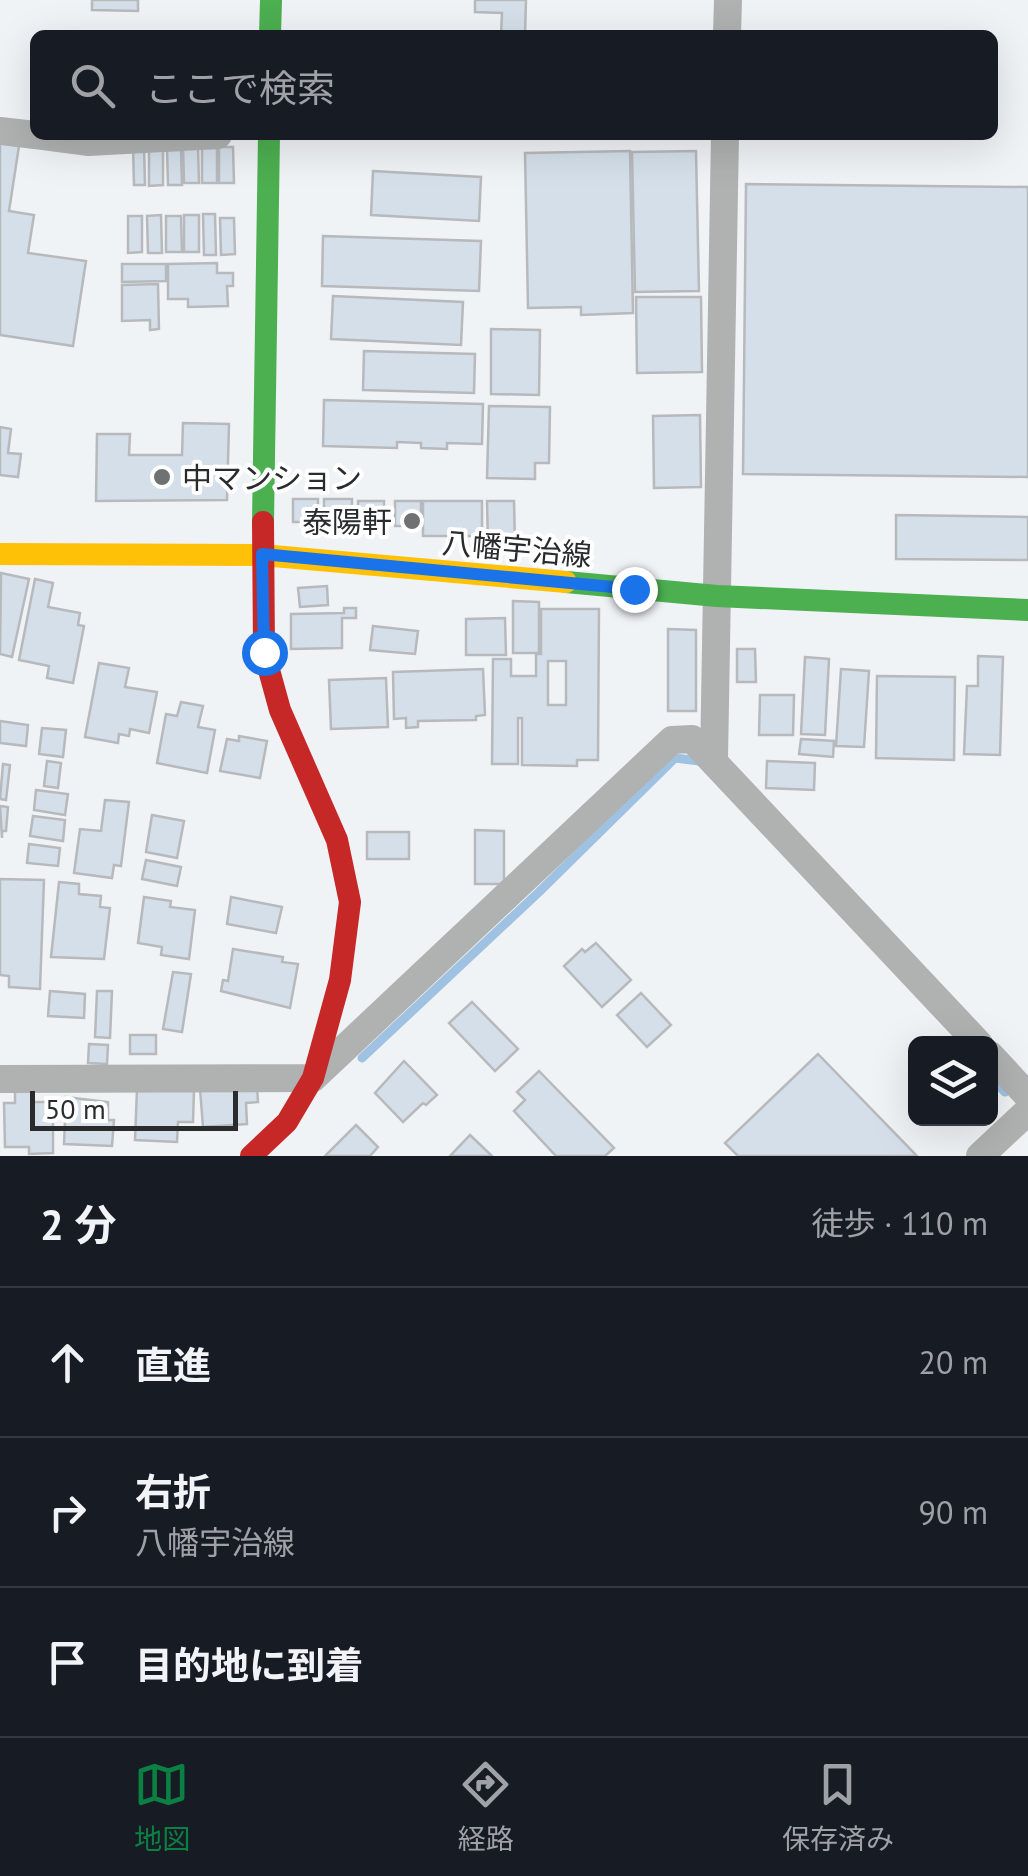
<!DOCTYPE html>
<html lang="ja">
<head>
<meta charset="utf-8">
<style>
  :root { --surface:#171b24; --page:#20242c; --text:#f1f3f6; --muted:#9ea1a6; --line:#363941; --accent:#0b8043 }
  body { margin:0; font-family:"PT Sans","Noto Sans JP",sans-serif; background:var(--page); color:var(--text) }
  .controls { position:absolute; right:30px; bottom:30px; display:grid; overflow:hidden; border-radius:15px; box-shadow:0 10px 40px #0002 }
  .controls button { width:90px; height:90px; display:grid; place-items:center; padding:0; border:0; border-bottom:2px solid var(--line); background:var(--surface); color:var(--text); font:50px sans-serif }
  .scale { position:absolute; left:30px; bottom:25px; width:208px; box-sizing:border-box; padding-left:10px; border:5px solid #292b2d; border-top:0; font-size:28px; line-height:35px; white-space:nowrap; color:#292b2d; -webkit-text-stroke:8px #fff; paint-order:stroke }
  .stop { position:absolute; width:30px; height:30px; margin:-22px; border:8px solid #1a73e8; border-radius:50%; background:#fff }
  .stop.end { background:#1a73e8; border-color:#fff; box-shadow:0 2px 10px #0008 }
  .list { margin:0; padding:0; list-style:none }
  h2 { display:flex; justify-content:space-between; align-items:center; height:130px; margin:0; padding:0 40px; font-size:42px }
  h2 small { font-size:32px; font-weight:400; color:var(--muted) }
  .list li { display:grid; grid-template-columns:65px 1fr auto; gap:30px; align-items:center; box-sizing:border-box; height:150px; padding:0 40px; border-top:2px solid var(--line) }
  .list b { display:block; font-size:38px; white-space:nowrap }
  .list p { margin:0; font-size:32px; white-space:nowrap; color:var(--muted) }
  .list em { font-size:32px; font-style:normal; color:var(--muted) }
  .icon { flex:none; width:55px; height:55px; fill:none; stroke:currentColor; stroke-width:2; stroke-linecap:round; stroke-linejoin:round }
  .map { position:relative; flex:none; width:1028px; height:1156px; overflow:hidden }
  .search { position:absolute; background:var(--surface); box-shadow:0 10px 40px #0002; left:30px; right:30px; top:30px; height:110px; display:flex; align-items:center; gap:25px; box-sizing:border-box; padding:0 35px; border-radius:15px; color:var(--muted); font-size:38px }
  .sheet { height:580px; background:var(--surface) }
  nav { display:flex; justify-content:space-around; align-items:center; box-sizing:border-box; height:140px; border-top:2px solid var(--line); background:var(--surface); font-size:28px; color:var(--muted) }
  nav a { display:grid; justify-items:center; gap:5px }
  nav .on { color:var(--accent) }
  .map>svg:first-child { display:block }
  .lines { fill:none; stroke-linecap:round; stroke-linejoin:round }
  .stream { stroke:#a0c2e2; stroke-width:9 }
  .building { fill:#d4dfe9; stroke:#b7b9bc; stroke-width:2.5; fill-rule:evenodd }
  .street { stroke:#b0b1b1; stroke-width:28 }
  .fast { stroke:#4caf50; stroke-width:22 }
  .slow { stroke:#ffc107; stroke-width:22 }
  .jam { stroke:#c62828; stroke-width:22 }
  .route { stroke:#1a73e8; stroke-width:12 }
  .poi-dot { fill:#6f7173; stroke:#fff; stroke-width:4 }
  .labels { text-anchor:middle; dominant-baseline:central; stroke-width:8; stroke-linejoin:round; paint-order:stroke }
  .poi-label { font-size:30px; fill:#292b2d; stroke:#fff; text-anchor:start }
  .street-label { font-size:30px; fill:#292b2d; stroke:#fff }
</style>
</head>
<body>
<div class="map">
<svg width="1028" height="1156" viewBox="0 0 1028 1156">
  <rect width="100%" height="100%" fill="#f0f3f6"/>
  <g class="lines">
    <!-- stream -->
    <g class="stream">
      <path d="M 362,1058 L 539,892 L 675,758 L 699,761"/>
      <path d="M 990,1077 L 1005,1092"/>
    </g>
  </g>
  <!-- building -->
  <g class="building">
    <path d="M 92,0 L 138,0 L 138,11 L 92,10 Z"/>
    <path d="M 475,0 L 526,0 L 525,35 L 501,35 L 502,13 L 475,12 Z"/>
    <path d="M 0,143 L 19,146 L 9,211 L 34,215 L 28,253 L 86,261 L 73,346 L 0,335 Z"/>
    <path d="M 144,146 L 145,185 L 134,185 L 133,147 Z"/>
    <path d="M 183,147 L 198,147 L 199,183 L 184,183 Z"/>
    <path d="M 219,147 L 233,147 L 234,183 L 219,183 Z"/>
    <rect x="202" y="148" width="15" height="35"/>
    <path d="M 149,149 L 163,149 L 163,185 L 149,186 Z"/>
    <path d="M 167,150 L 181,150 L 182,185 L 168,185 Z"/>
    <path d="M 630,151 L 633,313 L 581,315 L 581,307 L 528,308 L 525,153 Z"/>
    <path d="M 696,151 L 699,291 L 635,292 L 632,152 Z"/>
    <path d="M 373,171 L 481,177 L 479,221 L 371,215 Z"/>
    <path d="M 746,184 L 1028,187 L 1028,477 L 743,474 Z"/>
    <path d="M 203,214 L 215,214 L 216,255 L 204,255 Z"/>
    <path d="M 161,215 L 162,253 L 148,253 L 147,216 Z"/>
    <rect x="184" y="215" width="15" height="37"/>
    <path d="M 128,216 L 142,216 L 142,252 L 128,253 Z"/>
    <path d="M 166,216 L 181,216 L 182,252 L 166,252 Z"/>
    <path d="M 220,218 L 234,218 L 235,254 L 221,255 Z"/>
    <path d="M 323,236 L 481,241 L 479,291 L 322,286 Z"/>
    <path d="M 217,263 L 217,273 L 233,273 L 233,286 L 227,286 L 228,306 L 188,307 L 188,299 L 168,299 L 168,264 Z"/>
    <path d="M 122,264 L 166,264 L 166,281 L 122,282 Z"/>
    <path d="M 158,284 L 159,329 L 150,330 L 150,320 L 122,321 L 122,285 Z"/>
    <path d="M 333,296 L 463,302 L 461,345 L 331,339 Z"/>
    <path d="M 636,297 L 701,297 L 702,372 L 637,373 Z"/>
    <path d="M 491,329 L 540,330 L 539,395 L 491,394 Z"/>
    <path d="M 364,351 L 475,354 L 474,393 L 363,390 Z"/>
    <path d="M 324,400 L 483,404 L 482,444 L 447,443 L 447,449 L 421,448 L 421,443 L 397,442 L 397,448 L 323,446 Z"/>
    <path d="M 489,406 L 550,407 L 549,463 L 535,463 L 535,479 L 487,478 Z"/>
    <path d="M 700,415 L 701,487 L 654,488 L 653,416 Z"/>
    <path d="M 183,423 L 229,424 L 227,500 L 96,501 L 97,434 L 130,434 L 129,455 L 182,455 Z"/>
    <path d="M 0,427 L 11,429 L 8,453 L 21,454 L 18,477 L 0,475 Z"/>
    <rect x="293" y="499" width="25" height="23"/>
    <rect x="324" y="499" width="28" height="25"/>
    <rect x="358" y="501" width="26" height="23"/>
    <rect x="395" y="501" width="26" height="25"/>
    <rect x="423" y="501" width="59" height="35"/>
    <path d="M 487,501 L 514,501 L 515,544 L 488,545 Z"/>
    <path d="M 896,515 L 1028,517 L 1028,560 L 896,559 Z"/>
    <path d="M 1,573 L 29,579 L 12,657 L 0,654 Z"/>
    <path d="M 35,579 L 53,583 L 48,607 L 80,613 L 78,625 L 84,626 L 73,683 L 47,678 L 49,666 L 19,660 Z"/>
    <path d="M 327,586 L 328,605 L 300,607 L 298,588 Z"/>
    <path d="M 513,601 L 539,602 L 539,653 L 513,653 Z"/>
    <path d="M 344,608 L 356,608 L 356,618 L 342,618 L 342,648 L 291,649 L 291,614 L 344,613 Z"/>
    <path d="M 541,609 L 599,609 L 598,760 L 577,760 L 577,766 L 522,765 L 522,718 L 518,718 L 518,764 L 492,764 L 493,659 L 511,659 L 511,676 L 536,676 L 536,654 L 541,654 ZM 548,661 L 566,661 L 566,705 L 548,705 Z"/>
    <path d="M 505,618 L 506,655 L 466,655 L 466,619 Z"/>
    <path d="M 373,626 L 418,631 L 415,654 L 370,650 Z"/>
    <path d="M 668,629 L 696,630 L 696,711 L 668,711 Z"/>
    <path d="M 737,649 L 755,649 L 756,682 L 737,682 Z"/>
    <path d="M 978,656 L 1003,657 L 1000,755 L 964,754 L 967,686 L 978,686 Z"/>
    <path d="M 805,657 L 829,659 L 825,735 L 801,734 Z"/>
    <path d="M 99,663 L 129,668 L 125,687 L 157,692 L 149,733 L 130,729 L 129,736 L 119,734 L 118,743 L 85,737 Z"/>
    <path d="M 483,669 L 485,715 L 476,716 L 476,720 L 418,721 L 418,727 L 406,728 L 406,718 L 394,719 L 393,672 Z"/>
    <path d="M 841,669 L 869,671 L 864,747 L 836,746 Z"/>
    <path d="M 877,676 L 955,677 L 954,760 L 876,758 Z"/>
    <path d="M 386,678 L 388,727 L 331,729 L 329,680 Z"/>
    <path d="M 760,695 L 794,695 L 793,735 L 759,735 Z"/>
    <path d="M 181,702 L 203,706 L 198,727 L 215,730 L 207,773 L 157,763 L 166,714 L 177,716 Z"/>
    <path d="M 0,721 L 28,725 L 26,746 L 0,743 Z"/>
    <path d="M 42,728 L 66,730 L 63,757 L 39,754 Z"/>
    <path d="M 239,736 L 267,741 L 260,778 L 220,771 L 227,739 L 239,741 Z"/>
    <path d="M 801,739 L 834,741 L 833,757 L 799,754 Z"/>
    <path d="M 47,761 L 61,763 L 58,788 L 44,786 Z"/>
    <path d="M 767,761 L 815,763 L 814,790 L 766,788 Z"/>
    <path d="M 3,764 L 10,765 L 6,800 L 0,799 Z"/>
    <path d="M 36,790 L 68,794 L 65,815 L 34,810 Z"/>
    <path d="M 105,800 L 129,802 L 121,866 L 114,865 L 112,878 L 74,873 L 80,829 L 101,831 Z"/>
    <path d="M 0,806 L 8,807 L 6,831 L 2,831 L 2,838 Z"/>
    <path d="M 152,815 L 184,821 L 177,858 L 146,852 Z"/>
    <path d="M 33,816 L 65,820 L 63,841 L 30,836 Z"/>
    <path d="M 475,830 L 504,831 L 504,884 L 475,884 Z"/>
    <rect x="367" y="832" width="42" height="27"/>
    <path d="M 29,844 L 60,848 L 58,866 L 27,863 Z"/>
    <path d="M 146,860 L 181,867 L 177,886 L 142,879 Z"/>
    <path d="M 0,879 L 44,880 L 40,989 L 9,987 L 9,976 L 0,975 Z"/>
    <path d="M 59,882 L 79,884 L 79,894 L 101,896 L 100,907 L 110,908 L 104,959 L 51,957 Z"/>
    <path d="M 144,897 L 171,901 L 170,907 L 195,910 L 189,959 L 161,955 L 162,947 L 138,943 Z"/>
    <path d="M 231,897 L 282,907 L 276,933 L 227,924 Z"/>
    <path d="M 596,943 L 631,980 L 602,1007 L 564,966 L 582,949 L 585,952 Z"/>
    <path d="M 233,949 L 283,957 L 282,962 L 298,964 L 290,1008 L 221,991 L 223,980 L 228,981 Z"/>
    <path d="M 173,972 L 191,974 L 182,1032 L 163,1029 Z"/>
    <path d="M 50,991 L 85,994 L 84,1018 L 48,1016 Z"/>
    <path d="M 97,991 L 112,991 L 110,1038 L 95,1037 Z"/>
    <path d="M 641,993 L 671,1025 L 647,1047 L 617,1015 Z"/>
    <path d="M 472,1002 L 518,1049 L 495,1071 L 449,1023 Z"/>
    <rect x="130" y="1035" width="26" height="19"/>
    <path d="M 89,1044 L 108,1045 L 107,1064 L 88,1063 Z"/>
    <path d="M 818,1054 L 917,1156 L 738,1156 L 725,1143 Z"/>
    <path d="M 404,1061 L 437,1095 L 426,1105 L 423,1103 L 403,1122 L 375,1093 Z"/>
    <path d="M 539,1071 L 614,1148 L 605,1156 L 556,1156 L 514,1111 L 525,1100 L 517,1092 Z"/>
    <path d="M 257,1086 L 258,1102 L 246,1103 L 247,1124 L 203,1127 L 200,1089 Z"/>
    <path d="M 137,1089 L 194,1091 L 193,1122 L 178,1122 L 177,1142 L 135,1140 Z"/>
    <path d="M 15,1091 L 33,1091 L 33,1102 L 53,1102 L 53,1153 L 29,1154 L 29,1147 L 5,1147 L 4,1103 L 15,1103 Z"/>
    <path d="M 66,1097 L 108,1102 L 108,1120 L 114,1120 L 112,1146 L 64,1144 Z"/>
    <path d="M 356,1125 L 378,1147 L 370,1156 L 325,1156 Z"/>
    <path d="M 470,1135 L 492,1156 L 450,1156 Z"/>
  </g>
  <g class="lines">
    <!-- street -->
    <g class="street">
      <path d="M 727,35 L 728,0"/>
      <path d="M 0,131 L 35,135"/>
      <path d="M 36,135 L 89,142 L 218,135"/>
      <path d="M 714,759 L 725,135"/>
      <path d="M 990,1055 L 1028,1096"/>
      <path d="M 0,1079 L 313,1078 L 672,740 L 692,739 L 979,1044"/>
      <path d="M 980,1156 L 1028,1111"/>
    </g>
    <!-- fast -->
    <g class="fast">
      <path d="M 270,35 L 271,0"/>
      <path d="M 263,522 L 269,135"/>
      <path d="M 566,582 L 717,596 L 1028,610"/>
    </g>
    <!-- slow -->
    <path class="slow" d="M 0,554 L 262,555 L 566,582"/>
    <!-- jam -->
    <path class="jam" d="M 251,1156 L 287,1122 L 313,1078 L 340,980 L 350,902 L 337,840 L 280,710 L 264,652 L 263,522"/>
  </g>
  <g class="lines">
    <!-- route -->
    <path class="route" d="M 264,652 L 262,554 L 634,589"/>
  </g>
  <!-- markers -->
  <g class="poi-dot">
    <circle cx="162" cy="477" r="10"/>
    <circle cx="412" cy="521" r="10"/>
  </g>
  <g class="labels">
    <!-- poi labels -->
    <g class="poi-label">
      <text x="182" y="477">中マンション</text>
      <text x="392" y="521" text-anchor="end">泰陽軒</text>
    </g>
    <!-- street labels -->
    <g class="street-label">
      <text transform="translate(517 548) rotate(5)">八幡宇治線</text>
    </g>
  </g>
</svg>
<div class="controls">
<button><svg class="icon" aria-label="layers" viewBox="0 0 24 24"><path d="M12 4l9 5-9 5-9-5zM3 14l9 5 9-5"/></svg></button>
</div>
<div class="scale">50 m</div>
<div class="stop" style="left:264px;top:652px"></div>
<div class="stop end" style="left:634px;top:589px"></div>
<div class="search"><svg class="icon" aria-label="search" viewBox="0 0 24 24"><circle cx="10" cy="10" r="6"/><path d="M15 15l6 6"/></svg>ここで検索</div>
</div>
<section class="sheet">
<h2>2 分<small>徒歩 · 110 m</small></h2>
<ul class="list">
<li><svg class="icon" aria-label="ahead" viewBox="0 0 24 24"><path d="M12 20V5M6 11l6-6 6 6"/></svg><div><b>直進</b></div><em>20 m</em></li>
<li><svg class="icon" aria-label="right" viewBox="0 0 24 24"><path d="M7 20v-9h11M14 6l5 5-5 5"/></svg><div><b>右折</b><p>八幡宇治線</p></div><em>90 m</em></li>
<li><svg class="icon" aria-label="arrive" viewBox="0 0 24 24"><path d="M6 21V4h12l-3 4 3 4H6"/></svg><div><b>目的地に到着</b></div></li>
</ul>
</section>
<nav>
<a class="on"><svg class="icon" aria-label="map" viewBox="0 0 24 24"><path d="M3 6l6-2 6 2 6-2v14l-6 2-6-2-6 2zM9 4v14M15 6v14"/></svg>地図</a>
<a><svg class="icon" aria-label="directions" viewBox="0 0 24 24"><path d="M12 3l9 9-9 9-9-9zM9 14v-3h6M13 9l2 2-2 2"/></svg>経路</a>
<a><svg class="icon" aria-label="saved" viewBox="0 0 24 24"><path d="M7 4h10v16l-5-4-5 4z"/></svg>保存済み</a>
</nav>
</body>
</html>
